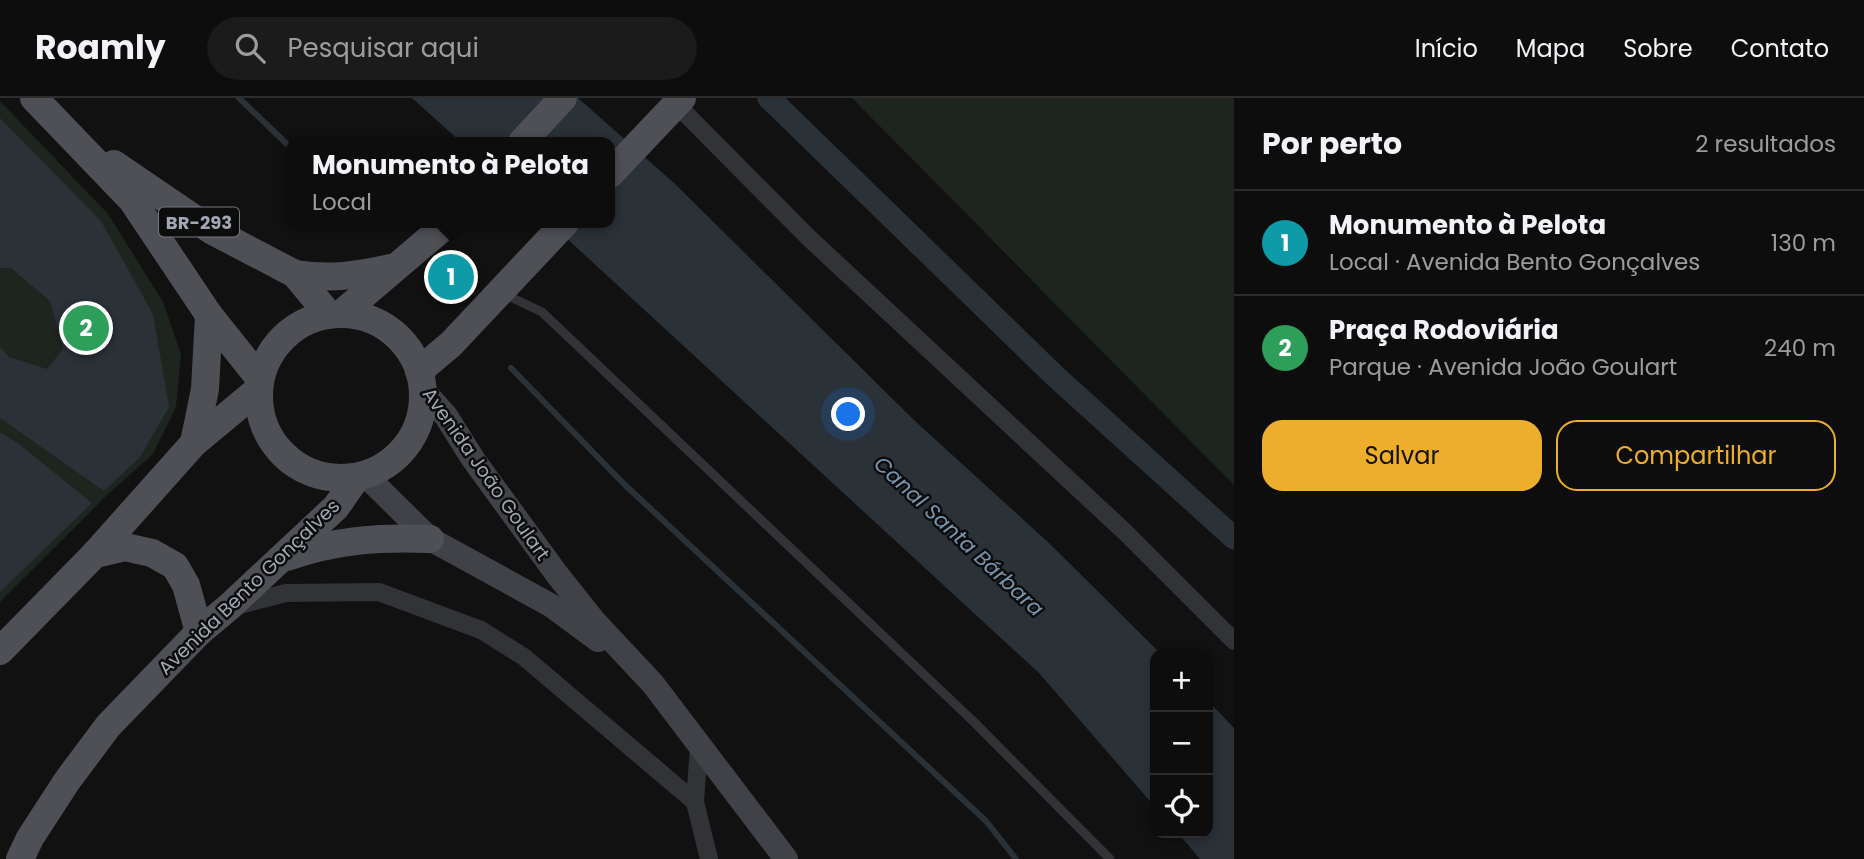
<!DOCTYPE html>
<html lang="pt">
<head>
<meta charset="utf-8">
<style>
  :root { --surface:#0d0d0e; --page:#1b1b1c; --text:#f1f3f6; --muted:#9a9c9e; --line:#2d2d2e; --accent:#edae2e }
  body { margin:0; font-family:Poppins,sans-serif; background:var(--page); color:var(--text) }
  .controls { position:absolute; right:21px; bottom:21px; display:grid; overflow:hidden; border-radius:14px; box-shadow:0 4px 10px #0003 }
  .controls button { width:63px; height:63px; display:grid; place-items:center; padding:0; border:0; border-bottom:2px solid var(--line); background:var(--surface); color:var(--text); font:35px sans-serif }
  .you { position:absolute; left:849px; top:317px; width:24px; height:24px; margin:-18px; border:5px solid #fff; border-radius:50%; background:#1a73e8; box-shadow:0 0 0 10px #1a73e833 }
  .badge { display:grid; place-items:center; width:46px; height:46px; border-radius:50%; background:var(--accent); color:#fff; font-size:23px; font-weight:700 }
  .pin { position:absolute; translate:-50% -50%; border:4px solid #fff; box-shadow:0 2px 7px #0006 }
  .popup { position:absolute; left:286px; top:39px; width:329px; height:91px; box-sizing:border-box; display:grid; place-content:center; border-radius:14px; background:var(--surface); filter:drop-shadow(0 2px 5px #0005); font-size:23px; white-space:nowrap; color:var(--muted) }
  .popup b { font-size:26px; color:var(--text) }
  .popup::after { content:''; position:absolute; left:50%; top:100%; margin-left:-14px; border:14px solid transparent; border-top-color:var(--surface) }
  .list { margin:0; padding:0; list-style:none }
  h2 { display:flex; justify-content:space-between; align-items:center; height:91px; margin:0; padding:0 28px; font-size:30px }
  h2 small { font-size:23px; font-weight:400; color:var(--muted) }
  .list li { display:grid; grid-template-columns:46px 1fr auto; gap:21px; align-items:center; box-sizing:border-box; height:105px; padding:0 28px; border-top:2px solid var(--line) }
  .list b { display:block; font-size:26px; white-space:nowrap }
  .list p { margin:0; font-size:23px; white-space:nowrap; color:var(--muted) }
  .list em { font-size:23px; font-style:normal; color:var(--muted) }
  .actions { display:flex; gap:14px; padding:21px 28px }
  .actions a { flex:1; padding:16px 0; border:2px solid var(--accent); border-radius:21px; text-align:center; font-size:24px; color:var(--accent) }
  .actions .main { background:var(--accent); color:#111 }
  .icon { flex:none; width:38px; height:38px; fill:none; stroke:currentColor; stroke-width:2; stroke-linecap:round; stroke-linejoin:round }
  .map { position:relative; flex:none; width:1234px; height:761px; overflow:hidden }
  header { display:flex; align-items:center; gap:42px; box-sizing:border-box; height:98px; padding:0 35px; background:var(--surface); border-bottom:2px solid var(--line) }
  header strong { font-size:33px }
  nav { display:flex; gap:38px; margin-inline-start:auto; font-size:24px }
  .search { width:490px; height:63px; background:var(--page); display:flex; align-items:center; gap:18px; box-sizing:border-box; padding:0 24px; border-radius:38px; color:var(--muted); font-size:26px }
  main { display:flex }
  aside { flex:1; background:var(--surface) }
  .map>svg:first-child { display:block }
  .green { fill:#1d251e }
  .water { fill:#2a3137 }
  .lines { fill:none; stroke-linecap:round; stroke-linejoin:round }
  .stream { stroke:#2a3137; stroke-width:6 }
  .canal { stroke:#2a3137; stroke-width:23 }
  .lane { stroke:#323337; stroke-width:9 }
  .street { stroke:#323337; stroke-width:18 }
  .secondary { stroke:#404247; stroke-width:24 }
  .primary { stroke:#4e5056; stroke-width:28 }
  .labels { text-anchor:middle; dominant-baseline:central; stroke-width:5; stroke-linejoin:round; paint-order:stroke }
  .shield { fill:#0c0c0d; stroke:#757881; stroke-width:2 }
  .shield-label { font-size:18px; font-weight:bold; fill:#a2a7b3 }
  .street-label { font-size:19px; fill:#a2a7b3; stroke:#0c0c0d }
  .water-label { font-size:21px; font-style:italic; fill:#7995ae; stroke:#0c0c0d }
</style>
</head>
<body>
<header>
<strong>Roamly</strong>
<div class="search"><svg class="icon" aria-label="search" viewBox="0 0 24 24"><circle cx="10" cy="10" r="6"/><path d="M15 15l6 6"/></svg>Pesquisar aqui</div>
<nav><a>Início</a><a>Mapa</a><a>Sobre</a><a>Contato</a></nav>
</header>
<main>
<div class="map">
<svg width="1234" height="761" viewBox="0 0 1234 761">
  <rect width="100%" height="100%" fill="#111112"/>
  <!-- green -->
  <g class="green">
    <path d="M 852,0 L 1234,0 L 1234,387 Z"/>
    <path d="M 0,3 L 108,116 L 163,204 L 181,256 L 176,309 L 153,356 L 106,398 L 0,504 Z"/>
  </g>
  <!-- water -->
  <g class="water">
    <path d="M 412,0 L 578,0 L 674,85 L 915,323 L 1049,445 L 1161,556 L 1155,556 L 1155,709 L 1039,575 L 550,125 L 610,125 L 610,44 L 461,44 Z"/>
    <path d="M 0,20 L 101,123 L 153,216 L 169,309 L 140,359 L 104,393 L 0,320 L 0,249 L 9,259 L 47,271 L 63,251 L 50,203 L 11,170 L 0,170 Z"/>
    <path d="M 0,334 L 19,346 L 92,405 L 0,494 Z"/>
    <path d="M 1208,603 L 1234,630 L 1234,761 L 1200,761 L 1178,735 L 1208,735 Z"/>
  </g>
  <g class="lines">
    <!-- stream -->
    <g class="stream">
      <path d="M 239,0 L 292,51"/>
      <path d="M 511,270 L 624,386 L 986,723 L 1016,761"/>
    </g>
    <!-- canal -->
    <path class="canal" d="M 769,0 L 1055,278 L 1234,440"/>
    <!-- lane -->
    <path class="lane" d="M 504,196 L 542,214 L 974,624 L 1110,761"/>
    <!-- street -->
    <g class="street">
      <path d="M 676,6 L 809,140 L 1126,435 L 1234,543"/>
      <path d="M 236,508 L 286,495 L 379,494 L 481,532 L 524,559 L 695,704"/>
      <path d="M 699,648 L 695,704 L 709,761"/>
    </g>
    <!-- secondary -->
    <g class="secondary">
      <path d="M 423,292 L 446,318 L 473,361 L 556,475 L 594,523 L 653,586 L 786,761"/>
      <path d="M 365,377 L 430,441 L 552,508 L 598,542"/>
    </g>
    <!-- primary -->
    <g class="primary">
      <path d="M 34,0 L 132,102 L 209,217 L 260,281"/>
      <path d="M 522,44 L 563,0"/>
      <path d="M 114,66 L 211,132 L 295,176 L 329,217"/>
      <path d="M 610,76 L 682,0"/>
      <path d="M 295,176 C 331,181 356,178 391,170"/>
      <path d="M 341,216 L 448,125"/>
      <circle cx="341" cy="298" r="82"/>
      <path d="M 419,273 L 451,246 L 565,125"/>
      <path d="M 194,345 L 205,291 L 209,217"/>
      <path d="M 95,456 L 125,449 L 152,455 L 175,468 L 186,487 L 199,534"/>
      <path d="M 287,459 C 336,442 378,439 430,441"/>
      <path d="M 0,553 L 95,456 L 194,345 L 259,291"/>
      <path d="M 20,761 L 30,740 L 67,683 L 108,628 L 199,534 L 229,509 L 336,409 L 357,379"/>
    </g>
  </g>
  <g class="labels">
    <!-- shield labels -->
    <rect class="shield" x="159" y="109.5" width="80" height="29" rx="5"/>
    <g class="shield-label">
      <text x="199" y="124">BR-293</text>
    </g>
    <!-- street labels -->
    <g class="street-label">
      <text transform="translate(486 376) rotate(55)">Avenida João Goulart</text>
      <text transform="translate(249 489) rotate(-44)">Avenida Bento Gonçalves</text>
    </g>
    <!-- water labels -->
    <g class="water-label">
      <text transform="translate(959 438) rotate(43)">Canal Santa Bárbara</text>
    </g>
  </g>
</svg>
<div class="controls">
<button>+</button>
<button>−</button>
<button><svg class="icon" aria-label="locate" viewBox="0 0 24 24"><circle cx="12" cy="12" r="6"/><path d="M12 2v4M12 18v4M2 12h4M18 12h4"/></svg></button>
</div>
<div class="you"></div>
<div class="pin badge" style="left:451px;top:179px;background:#0f9aa8">1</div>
<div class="popup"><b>Monumento à Pelota</b>Local</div>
<div class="pin badge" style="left:86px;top:230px;background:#2e9e5b">2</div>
</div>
<aside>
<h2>Por perto<small>2 resultados</small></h2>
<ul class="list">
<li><span class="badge" style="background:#0f9aa8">1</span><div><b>Monumento à Pelota</b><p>Local · Avenida Bento Gonçalves</p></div><em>130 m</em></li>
<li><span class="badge" style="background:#2e9e5b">2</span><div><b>Praça Rodoviária</b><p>Parque · Avenida João Goulart</p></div><em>240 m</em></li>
</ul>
<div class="actions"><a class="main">Salvar</a><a>Compartilhar</a></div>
</aside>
</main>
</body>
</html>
